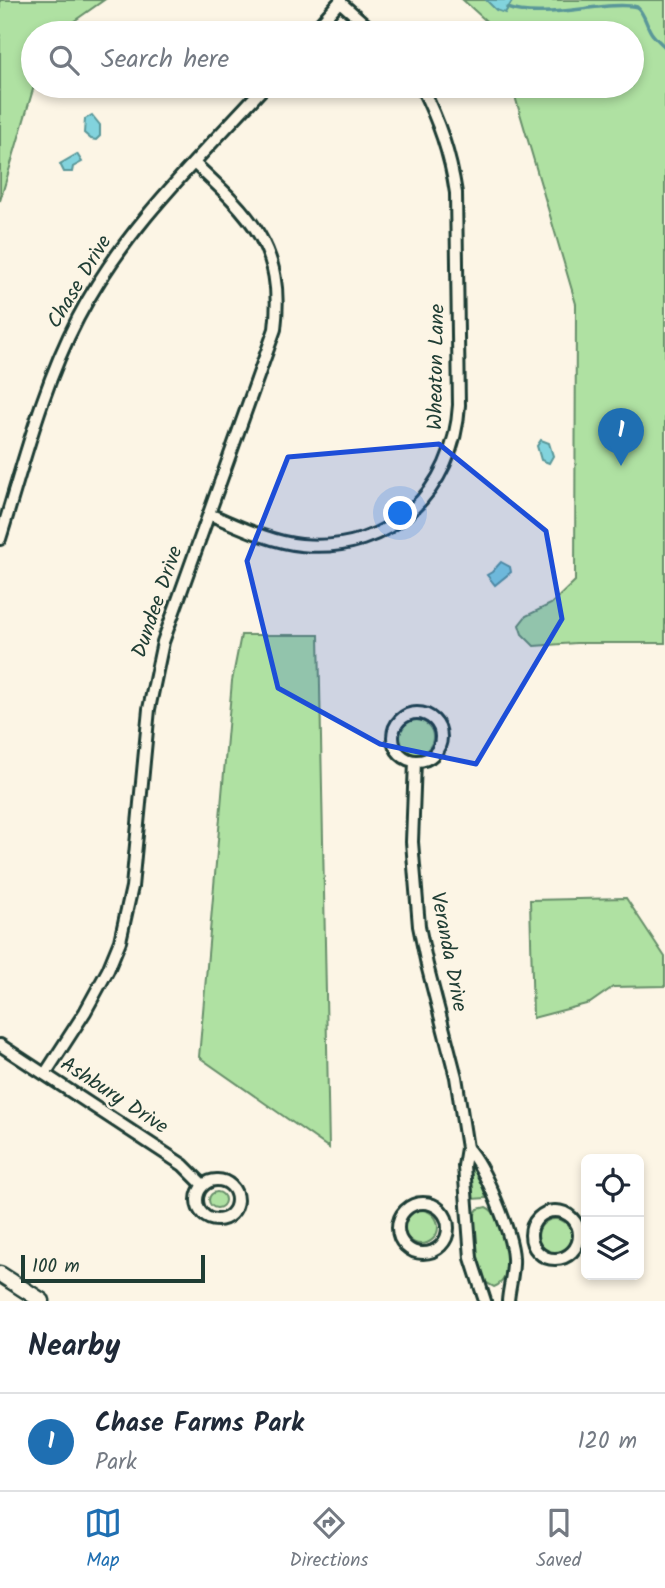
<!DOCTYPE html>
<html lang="en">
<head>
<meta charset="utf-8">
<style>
  :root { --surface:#fff; --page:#f6f6f7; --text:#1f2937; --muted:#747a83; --line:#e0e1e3; --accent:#1f6fb2 }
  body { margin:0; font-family:Kalam,sans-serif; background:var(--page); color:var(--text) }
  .controls { position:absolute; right:21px; bottom:21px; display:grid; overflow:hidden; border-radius:10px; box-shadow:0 4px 10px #0003 }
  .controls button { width:63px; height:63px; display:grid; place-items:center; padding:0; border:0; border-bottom:2px solid var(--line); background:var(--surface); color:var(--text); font:35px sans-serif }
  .scale { position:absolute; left:21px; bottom:18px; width:184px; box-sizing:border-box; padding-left:7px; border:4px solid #1f3d34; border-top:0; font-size:19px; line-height:24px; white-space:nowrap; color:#1f3d34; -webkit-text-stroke:5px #fcf5e5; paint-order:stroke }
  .you { position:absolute; left:401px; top:514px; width:24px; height:24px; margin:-18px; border:5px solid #fff; border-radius:50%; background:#1a73e8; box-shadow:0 0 0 10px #1a73e833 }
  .badge { display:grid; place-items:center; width:46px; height:46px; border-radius:50%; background:var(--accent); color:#fff; font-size:23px; font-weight:700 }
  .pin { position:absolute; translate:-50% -58px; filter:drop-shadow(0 2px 4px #0008) }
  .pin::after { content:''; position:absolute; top:37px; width:24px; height:21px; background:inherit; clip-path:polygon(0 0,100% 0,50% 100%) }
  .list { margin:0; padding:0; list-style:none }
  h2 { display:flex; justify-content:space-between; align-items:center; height:91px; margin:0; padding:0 28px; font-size:30px }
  h2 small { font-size:23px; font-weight:400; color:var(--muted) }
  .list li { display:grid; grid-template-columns:46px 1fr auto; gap:21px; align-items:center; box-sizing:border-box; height:98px; padding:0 28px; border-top:2px solid var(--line) }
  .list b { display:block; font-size:26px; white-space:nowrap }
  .list p { margin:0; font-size:23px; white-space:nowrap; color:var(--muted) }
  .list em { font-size:23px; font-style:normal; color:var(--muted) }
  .icon { flex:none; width:38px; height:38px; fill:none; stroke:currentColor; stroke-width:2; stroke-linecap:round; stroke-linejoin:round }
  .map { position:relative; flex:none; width:665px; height:1301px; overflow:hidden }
  .search { position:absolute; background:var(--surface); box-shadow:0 4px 10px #0003; left:21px; right:21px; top:21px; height:77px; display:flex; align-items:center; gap:18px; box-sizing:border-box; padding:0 24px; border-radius:38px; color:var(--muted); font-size:26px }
  .sheet { height:189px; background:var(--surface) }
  nav { display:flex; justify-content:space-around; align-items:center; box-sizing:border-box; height:98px; border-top:2px solid var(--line); background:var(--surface); font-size:19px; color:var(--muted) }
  nav a { display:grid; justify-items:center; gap:4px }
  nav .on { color:var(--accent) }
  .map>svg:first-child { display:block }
  .green { fill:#afe1a2; stroke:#678f6b; stroke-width:2 }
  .water { fill:#82d3dd; stroke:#5a9799; stroke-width:2 }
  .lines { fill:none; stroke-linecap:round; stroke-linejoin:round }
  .stream { stroke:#5a9799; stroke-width:3.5 }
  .street-casing { stroke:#1f3d34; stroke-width:16 }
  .secondary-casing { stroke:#1f3d34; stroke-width:19 }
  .street { stroke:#fcf5e5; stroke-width:10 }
  .secondary { stroke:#fcf5e5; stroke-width:14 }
  .marked { fill:#1d4ed8; fill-opacity:0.2; stroke:#1d4ed8; stroke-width:5; stroke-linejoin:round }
  .labels { text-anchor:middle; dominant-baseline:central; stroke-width:5; stroke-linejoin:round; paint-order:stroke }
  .street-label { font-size:21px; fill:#1f3d34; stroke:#fcf5e5 }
</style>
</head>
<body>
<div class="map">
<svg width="665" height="1301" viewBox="0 0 665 1301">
  <rect width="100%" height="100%" fill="#fcf5e5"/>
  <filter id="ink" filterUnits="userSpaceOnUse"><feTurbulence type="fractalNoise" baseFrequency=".0143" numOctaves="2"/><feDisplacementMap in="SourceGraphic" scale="14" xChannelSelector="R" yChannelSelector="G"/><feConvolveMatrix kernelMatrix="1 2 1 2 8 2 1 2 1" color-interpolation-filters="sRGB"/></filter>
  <g filter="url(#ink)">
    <!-- green -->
    <g class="green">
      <path d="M 0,0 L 104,0 L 57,33 L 33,33 L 34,86 L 0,201 Z"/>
      <path d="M 463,0 L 665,0 L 665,643 L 576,643 L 534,646 L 522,634 L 519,625 L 526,616 L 551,604 L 575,581 L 576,304 L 512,86 L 632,86 L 632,33 L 496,33 L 495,29 Z"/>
      <path d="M 241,635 L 319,635 L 329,1148 L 199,1057 L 232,681 Z"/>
      <circle cx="416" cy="737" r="17"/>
      <path d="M 626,898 L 665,957 L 665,986 L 613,987 L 590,1003 L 533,1018 L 530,900 Z"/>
      <path d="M 470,1161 L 480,1177 L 486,1198 L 472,1199 Z"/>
      <circle cx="217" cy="1200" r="8"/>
      <path d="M 486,1207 C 506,1215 520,1278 494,1287 L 483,1281 C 478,1265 466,1222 478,1209 Z"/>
      <circle cx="421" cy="1227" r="17"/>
      <circle cx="555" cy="1236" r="17"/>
    </g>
    <!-- water -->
    <g class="water">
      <path d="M 486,0 L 513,0 L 505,13 L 496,10 Z"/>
      <path d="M 92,115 L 100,125 L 100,136 L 96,140 L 91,139 L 84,133 L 85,119 Z"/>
      <path d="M 77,154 L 82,162 L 73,167 L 72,172 L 64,172 L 60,164 Z"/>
      <path d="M 541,440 L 549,443 L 553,456 L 549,463 L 541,460 L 537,446 Z"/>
      <path d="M 501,562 L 510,567 L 511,572 L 495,585 L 487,575 L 492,572 Z"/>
    </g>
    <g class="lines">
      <!-- stream -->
      <path class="stream" d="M 507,8 C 544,21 607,0 637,7 C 646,15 646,27 653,35 C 657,40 661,43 665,47"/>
      <!-- street casing -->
      <g class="street-casing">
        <g id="street">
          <path d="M 340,2 L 375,33"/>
          <path d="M 312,33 L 341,0"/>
          <path d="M 209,514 C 238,526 270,542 301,545 C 390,554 454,490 459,405 L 456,193 C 450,153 439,122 421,86"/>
          <path d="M 0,539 C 23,465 42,387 78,318 C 124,229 198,159 265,86"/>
          <circle cx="417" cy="737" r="24"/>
          <path d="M 415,761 L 412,842 L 419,926 L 427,965 L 456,1077 L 467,1148 L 464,1166 L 471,1258 L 485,1301"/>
          <path d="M 0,1045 L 183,1165 L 203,1185"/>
          <path d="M 45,1074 L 85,1012 L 108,970 L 120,941 L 132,887 L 149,709 L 163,642 L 275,329 C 285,247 250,215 194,163"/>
          <path d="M 467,1148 C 484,1166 512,1233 513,1258 C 514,1272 509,1287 508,1301"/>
          <circle cx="217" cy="1200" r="20"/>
          <circle cx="423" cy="1228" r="25"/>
          <circle cx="555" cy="1235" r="24"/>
        </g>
      </g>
      <!-- secondary casing -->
      <g class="secondary-casing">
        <path id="secondary" d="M 0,1274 L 42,1301"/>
      </g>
      <!-- street -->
      <use href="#street" class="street"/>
      <!-- secondary -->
      <use href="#secondary" class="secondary"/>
    </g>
  </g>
  <!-- marked area -->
  <path class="marked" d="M 439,444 L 546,531 L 562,619 L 476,764 L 380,744 L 278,688 L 247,561 L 288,457 Z"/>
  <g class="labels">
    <!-- street labels -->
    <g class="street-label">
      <text transform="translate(80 282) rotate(-59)">Chase Drive</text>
      <text transform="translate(437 367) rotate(-89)">Wheaton Lane</text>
      <text transform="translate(158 602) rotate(-71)">Dundee Drive</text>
      <text transform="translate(448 952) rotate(79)">Veranda Drive</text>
      <text transform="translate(114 1096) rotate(33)">Ashbury Drive</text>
    </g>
  </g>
</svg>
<div class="controls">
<button><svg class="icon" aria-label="locate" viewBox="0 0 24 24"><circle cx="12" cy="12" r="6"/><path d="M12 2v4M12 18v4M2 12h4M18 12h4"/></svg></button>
<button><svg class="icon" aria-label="layers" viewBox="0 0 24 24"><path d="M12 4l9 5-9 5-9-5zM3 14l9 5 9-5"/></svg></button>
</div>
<div class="scale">100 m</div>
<div class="you"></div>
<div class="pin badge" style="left:621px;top:466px">1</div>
<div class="search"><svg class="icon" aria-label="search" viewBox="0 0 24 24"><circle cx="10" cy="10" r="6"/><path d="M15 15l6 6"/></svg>Search here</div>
</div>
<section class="sheet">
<h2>Nearby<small></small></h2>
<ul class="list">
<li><span class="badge">1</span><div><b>Chase Farms Park</b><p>Park</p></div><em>120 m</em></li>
</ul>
</section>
<nav>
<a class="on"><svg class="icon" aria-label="map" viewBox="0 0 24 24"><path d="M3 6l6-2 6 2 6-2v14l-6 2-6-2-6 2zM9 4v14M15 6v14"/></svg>Map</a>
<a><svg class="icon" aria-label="directions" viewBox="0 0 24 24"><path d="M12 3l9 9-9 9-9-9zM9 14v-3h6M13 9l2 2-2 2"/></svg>Directions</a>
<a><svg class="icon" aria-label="saved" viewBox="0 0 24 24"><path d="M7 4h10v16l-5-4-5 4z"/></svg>Saved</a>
</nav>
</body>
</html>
